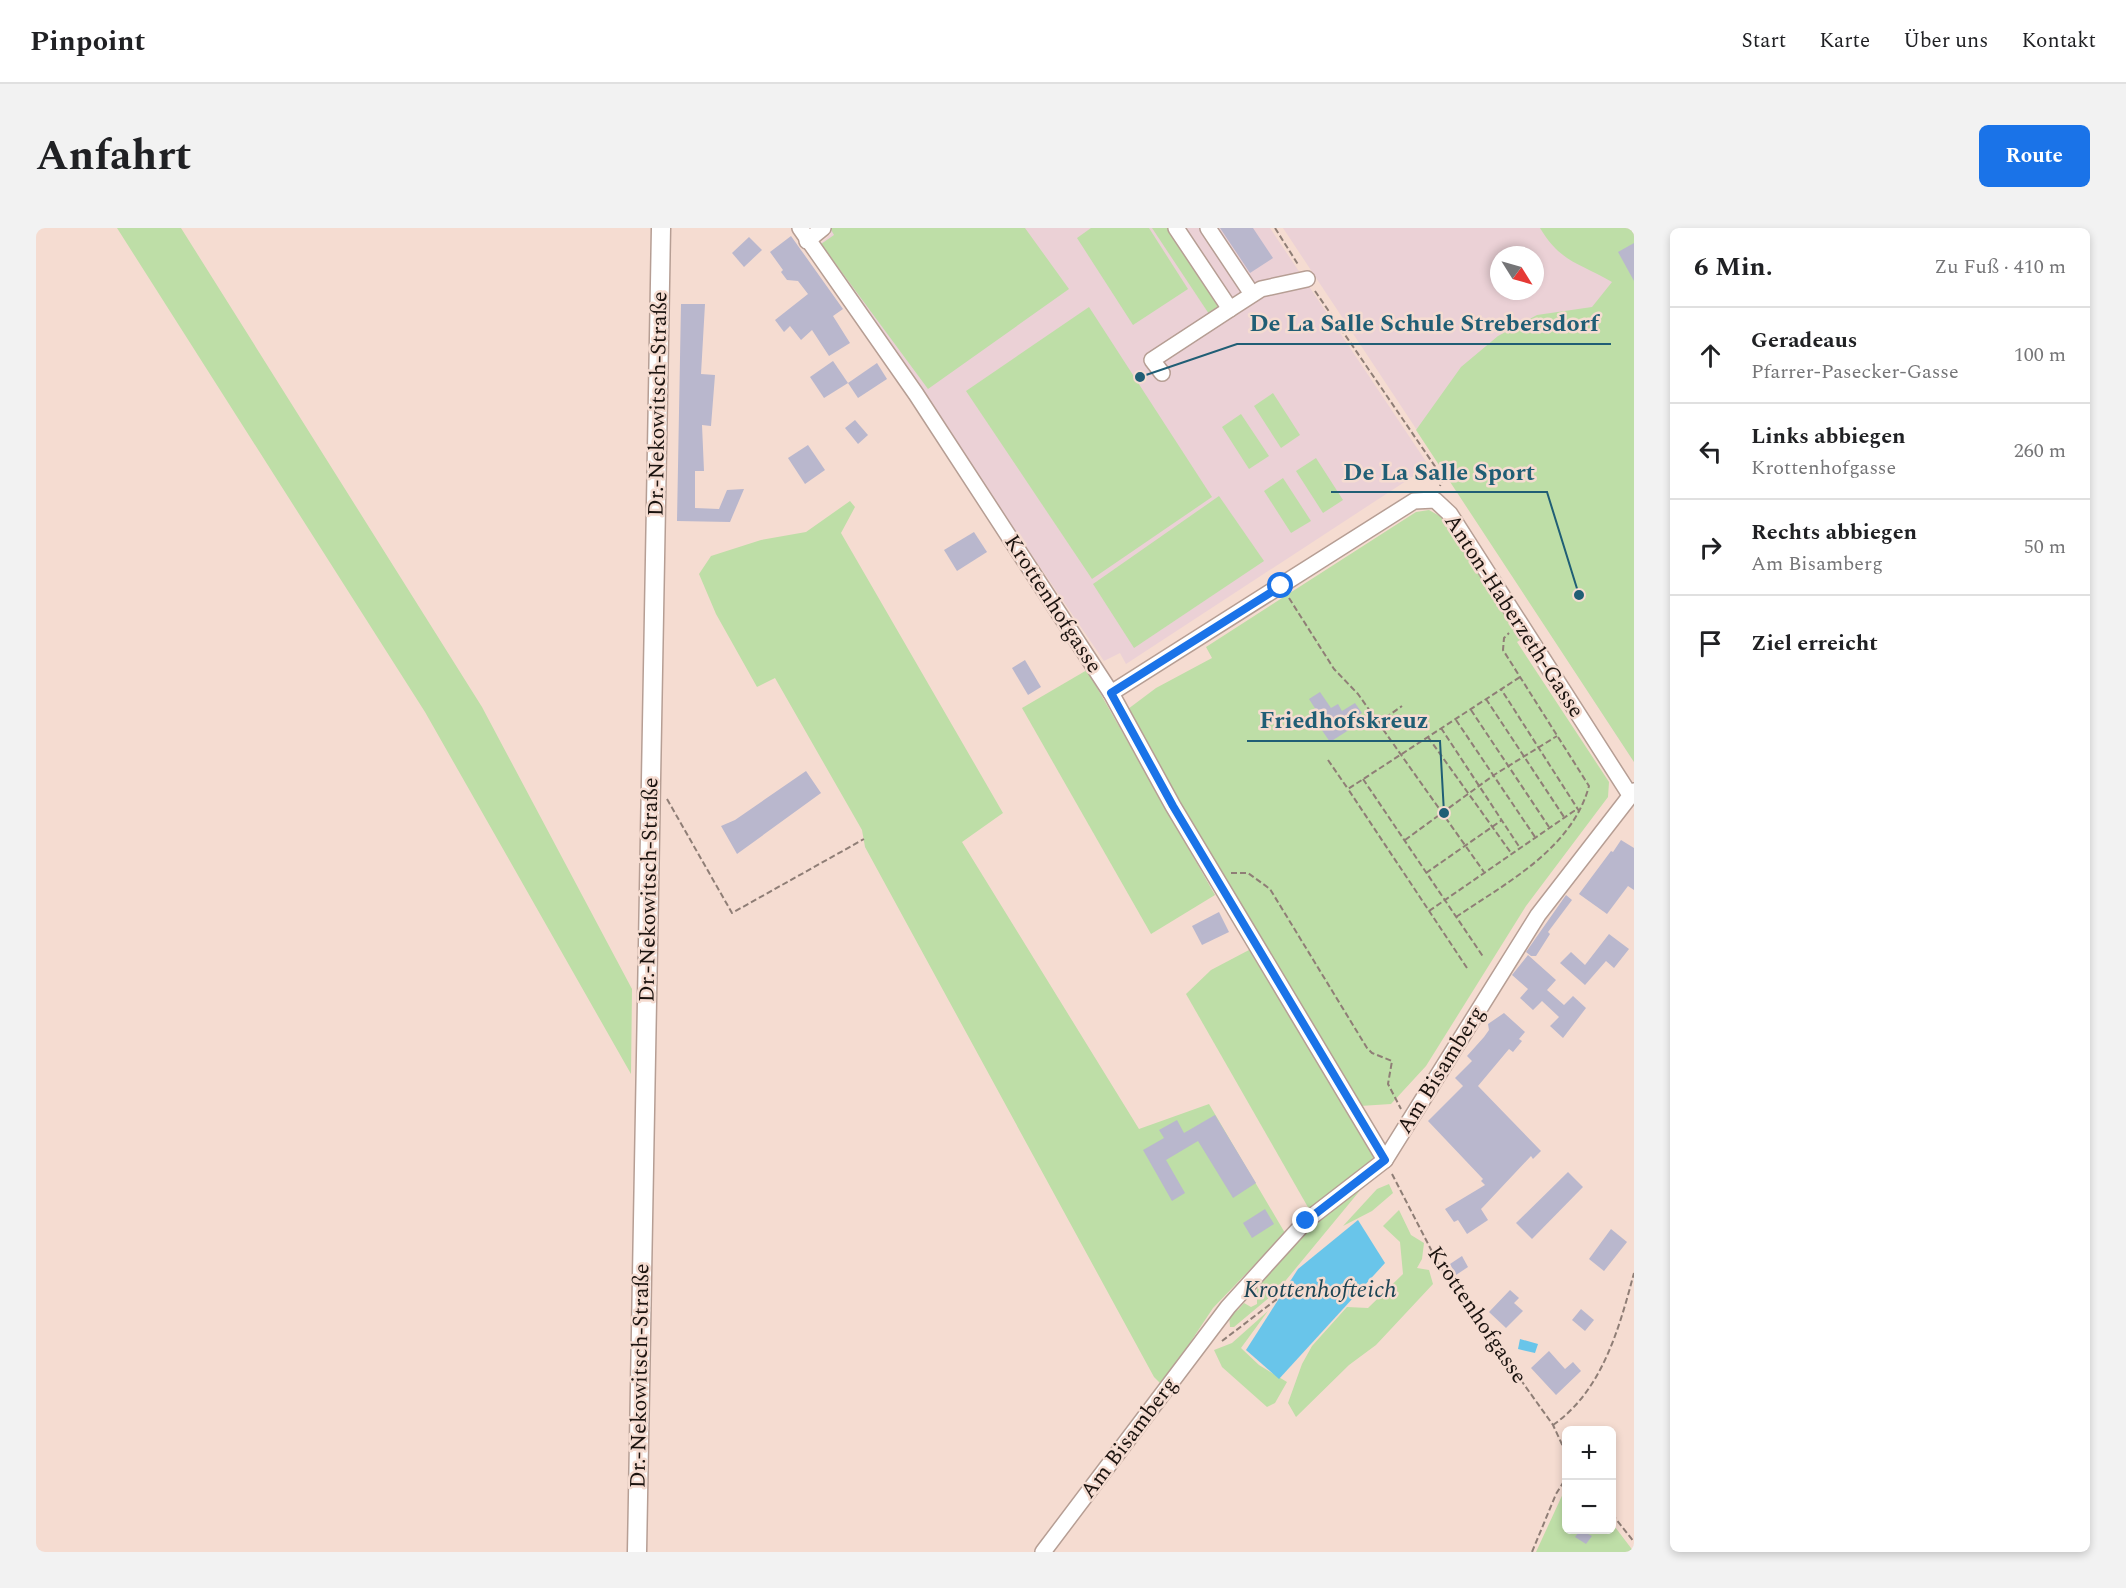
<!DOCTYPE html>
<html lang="de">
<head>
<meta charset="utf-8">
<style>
  :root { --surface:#fff; --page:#f2f2f2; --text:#202124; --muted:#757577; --line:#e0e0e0; --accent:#1a73e8 }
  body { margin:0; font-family:Spectral,serif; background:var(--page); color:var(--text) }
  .controls { position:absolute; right:18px; bottom:18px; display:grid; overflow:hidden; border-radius:9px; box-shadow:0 3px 9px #0003 }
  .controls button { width:54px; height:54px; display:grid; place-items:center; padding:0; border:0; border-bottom:2px solid var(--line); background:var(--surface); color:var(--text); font:30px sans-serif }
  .compass { position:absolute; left:1454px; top:18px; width:54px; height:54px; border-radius:50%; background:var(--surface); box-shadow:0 3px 9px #0003; rotate:127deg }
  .stop { position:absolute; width:18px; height:18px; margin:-14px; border:4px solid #1a73e8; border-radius:50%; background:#fff }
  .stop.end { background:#1a73e8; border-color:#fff; box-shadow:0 2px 6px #0008 }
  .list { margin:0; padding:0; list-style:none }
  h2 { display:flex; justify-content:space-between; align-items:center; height:78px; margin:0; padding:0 24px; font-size:26px }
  h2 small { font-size:20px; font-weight:400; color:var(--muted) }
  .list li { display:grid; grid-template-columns:39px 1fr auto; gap:18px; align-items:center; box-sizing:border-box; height:96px; padding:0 24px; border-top:2px solid var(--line) }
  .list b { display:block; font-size:22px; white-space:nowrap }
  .list p { margin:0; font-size:20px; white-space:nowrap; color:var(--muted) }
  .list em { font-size:20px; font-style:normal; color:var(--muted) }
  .icon { flex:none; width:33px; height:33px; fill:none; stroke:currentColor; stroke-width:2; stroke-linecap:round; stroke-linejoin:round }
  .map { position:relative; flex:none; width:1598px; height:1324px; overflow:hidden; border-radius:9px }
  header { display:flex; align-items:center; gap:36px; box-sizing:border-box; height:84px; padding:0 30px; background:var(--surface); border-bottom:2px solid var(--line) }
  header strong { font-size:28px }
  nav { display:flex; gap:33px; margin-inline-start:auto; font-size:21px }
  .intro { display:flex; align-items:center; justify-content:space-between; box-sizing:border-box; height:144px; padding:0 36px }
  h1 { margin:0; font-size:42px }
  .button { padding:15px 27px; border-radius:9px; background:var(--accent); color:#fff; font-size:21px; font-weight:700 }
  main { display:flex; gap:36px; padding:0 36px }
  aside { flex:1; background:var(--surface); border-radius:9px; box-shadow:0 3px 9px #0003 }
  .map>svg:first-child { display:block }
  .education { fill:#ebd1d6; fill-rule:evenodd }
  .green { fill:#bedea7 }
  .water { fill:#69c5ea }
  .building { fill:#b9b7cd }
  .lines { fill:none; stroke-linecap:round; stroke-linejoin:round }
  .minor-casing { stroke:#b69e94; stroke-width:18 }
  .major-casing { stroke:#b69e94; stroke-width:21 }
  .path { stroke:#8f7e76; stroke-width:2; stroke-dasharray:6 3; stroke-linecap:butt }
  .minor { stroke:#fff; stroke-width:15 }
  .major { stroke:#fff; stroke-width:18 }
  .route { stroke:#1a73e8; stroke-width:8 }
  .labels { text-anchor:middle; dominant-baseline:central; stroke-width:5; stroke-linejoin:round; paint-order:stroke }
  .street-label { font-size:22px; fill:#1b130f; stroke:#f5dcd1 }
  .water-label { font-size:24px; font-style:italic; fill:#1b4454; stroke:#f5dcd1 }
  .leader { fill:none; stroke:#205e75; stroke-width:2 }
  .callout-dot { fill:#205e75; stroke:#f5dcd1; stroke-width:2 }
  .callout-label { font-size:24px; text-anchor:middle; font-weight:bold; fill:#205e75; stroke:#f5dcd1; stroke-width:5; stroke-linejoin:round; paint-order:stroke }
</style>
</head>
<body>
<header>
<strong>Pinpoint</strong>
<nav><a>Start</a><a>Karte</a><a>Über uns</a><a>Kontakt</a></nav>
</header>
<div class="intro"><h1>Anfahrt</h1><a class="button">Route</a></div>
<main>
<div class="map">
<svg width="1598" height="1324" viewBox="0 0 1598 1324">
  <rect width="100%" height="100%" fill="#f5dcd1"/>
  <!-- education -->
  <g class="education">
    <path d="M 791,0 L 1234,0 L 1393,238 L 1090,436 L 1084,425 L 1068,433 L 784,16 L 795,6 Z"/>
    <path d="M 1247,0 L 1598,0 L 1598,534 L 1418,258 ZM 1463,27 L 1499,27 L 1499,63 L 1463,63 Z"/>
  </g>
  <!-- green -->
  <g class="green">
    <path d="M 81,0 L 145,0 L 446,479 L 596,761 L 595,846 L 389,484 Z"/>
    <path d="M 794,0 L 989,0 L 1033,61 L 892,161 L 785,16 L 798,7 Z"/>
    <path d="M 1055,0 L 1113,0 L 1152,61 L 1097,97 L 1041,10 Z"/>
    <path d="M 1116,0 L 1139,0 L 1190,78 L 1175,89 Z"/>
    <path d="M 1504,0 L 1598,0 L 1598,534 L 1380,202 L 1425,139 L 1462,108 L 1501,87 L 1556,79 L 1576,54 C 1544,35 1525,35 1504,0 Z"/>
    <path d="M 1053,79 L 1176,269 L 1056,351 L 930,163 Z"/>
    <path d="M 1237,165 L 1264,207 L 1245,220 L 1218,178 Z"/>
    <path d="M 1205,186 L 1233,228 L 1213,241 L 1186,199 Z"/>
    <path d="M 1280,230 L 1307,272 L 1287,285 L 1260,243 Z"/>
    <path d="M 1247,250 L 1275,293 L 1255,305 L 1228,263 Z"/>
    <path d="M 1183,268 L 1228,333 L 1098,420 L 1057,356 Z"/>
    <path d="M 814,273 L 819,279 L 805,305 L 967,585 L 926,614 L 1103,901 L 1173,876 L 1249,1005 L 1177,1080 L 1126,1157 L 1118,1149 L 829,619 L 826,602 L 739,450 L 721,459 L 680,386 L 663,346 L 675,328 L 725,312 L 770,304 Z"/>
    <path d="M 1393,282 L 1409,291 L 1487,410 L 1481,414 L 1573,554 L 1572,569 L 1490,678 L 1390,838 L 1355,876 L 1324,878 L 1088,484 L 1120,460 L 1176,430 L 1170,419 L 1380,284 Z"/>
    <path d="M 1051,442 L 1179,667 L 1115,706 L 986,480 Z"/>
    <path d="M 1213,722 L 1341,926 L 1340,932 L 1273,981 L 1150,766 L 1175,742 Z"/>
    <path d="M 1331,954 L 1241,1063 L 1198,1099 L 1194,1099 L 1193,1086 L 1202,1082 L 1208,1075 L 1215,1079 L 1221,1076 L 1221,1057 L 1224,1052 L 1227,1052 L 1238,1038 L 1281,989 Z"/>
    <path d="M 1353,956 L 1357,965 L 1336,983 L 1307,998 L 1341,961 Z"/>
    <path d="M 1363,982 L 1375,1007 L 1388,1015 L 1386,1031 L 1381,1040 L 1393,1042 L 1397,1056 L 1340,1117 L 1313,1137 L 1260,1189 L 1252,1175 L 1266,1136 L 1276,1118 L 1311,1079 L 1332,1080 L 1367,1046 L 1364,1014 L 1347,998 Z"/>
    <path d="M 1232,1083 L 1205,1120 L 1223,1137 L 1251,1154 L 1239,1175 L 1231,1179 L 1186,1139 L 1178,1122 L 1196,1115 Z"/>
    <path d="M 1530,1259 L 1530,1302 L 1576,1302 L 1576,1295 L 1598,1324 L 1500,1324 Z"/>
  </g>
  <!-- water -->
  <g class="water">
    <path d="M 1322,992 L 1349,1035 L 1243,1151 L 1210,1122 L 1262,1041 Z"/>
    <path d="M 1484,1111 L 1502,1116 L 1499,1125 L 1482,1121 Z"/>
  </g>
  <!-- building -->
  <g class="building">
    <path d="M 1184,0 L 1217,0 L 1237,30 L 1214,45 Z"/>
    <path d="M 755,8 L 807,81 L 797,88 L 814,115 L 793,128 L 776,102 L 765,112 L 754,98 L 748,104 L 739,92 L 772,66 L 762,53 L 751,52 L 745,44 L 747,42 L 734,24 Z"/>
    <path d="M 713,9 L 726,22 L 708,39 L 696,25 Z"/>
    <path d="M 1598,15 L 1598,53 L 1582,24 Z"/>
    <path d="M 645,76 L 669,76 L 665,146 L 679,147 L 675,198 L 666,197 L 668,243 L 659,243 L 659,280 L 683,281 L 691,262 L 708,261 L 694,294 L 641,293 Z"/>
    <path d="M 797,133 L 812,155 L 788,170 L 774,149 Z"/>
    <path d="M 841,135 L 851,151 L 822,170 L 812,155 Z"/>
    <path d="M 819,192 L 832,207 L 822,216 L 809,200 Z"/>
    <path d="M 772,217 L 789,242 L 769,256 L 752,230 Z"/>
    <path d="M 938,304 L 951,324 L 921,343 L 908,322 Z"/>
    <path d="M 989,432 L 1005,459 L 992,467 L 976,440 Z"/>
    <path d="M 1284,464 L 1295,480 L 1302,476 L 1306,483 L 1319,475 L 1326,485 L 1312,494 L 1316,500 L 1294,514 L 1279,492 L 1284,488 L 1273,471 Z"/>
    <path d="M 770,543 L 785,565 L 701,626 L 685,598 L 699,592 Z"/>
    <path d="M 1585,612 L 1598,620 L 1598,662 L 1592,658 L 1571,686 L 1543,666 L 1575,623 L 1577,624 Z"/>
    <path d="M 1530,667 L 1536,672 L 1512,704 L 1514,706 L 1500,728 L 1495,728 L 1490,724 Z"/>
    <path d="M 1183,684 L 1193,704 L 1166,717 L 1156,698 Z"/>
    <path d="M 1573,706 L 1593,721 L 1578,740 L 1570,733 L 1549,757 L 1524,735 L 1535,724 L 1549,737 Z"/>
    <path d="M 1492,727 L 1520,752 L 1511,762 L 1528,777 L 1537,768 L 1550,780 L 1527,810 L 1514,798 L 1523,789 L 1506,773 L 1497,782 L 1484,770 L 1492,761 L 1476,747 Z"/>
    <path d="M 1468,785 L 1489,804 L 1483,811 L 1486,813 L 1477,824 L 1473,821 L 1442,858 L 1505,923 L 1497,931 L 1495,928 L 1447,979 L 1445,981 L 1452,992 L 1431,1006 L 1422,992 L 1418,994 L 1409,981 L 1449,957 L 1445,953 L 1447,951 L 1392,893 L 1427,858 L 1419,850 L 1436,833 L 1431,828 L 1448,809 L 1453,802 L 1452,796 Z"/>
    <path d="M 1179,887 L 1220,955 L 1197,970 L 1162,913 L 1130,932 L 1149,965 L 1136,973 L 1107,922 L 1128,910 L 1123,902 L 1141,892 L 1148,905 Z"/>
    <path d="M 1532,944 L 1547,959 L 1496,1011 L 1480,995 Z"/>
    <path d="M 1229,981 L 1238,996 L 1216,1010 L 1207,995 Z"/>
    <path d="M 1575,1001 L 1591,1014 L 1568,1043 L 1553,1031 Z"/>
    <path d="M 1426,1028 L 1432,1039 L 1420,1047 L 1414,1036 Z"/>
    <path d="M 1474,1062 L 1483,1070 L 1478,1075 L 1487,1083 L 1470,1100 L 1453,1084 Z"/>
    <path d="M 1545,1081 L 1558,1092 L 1549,1103 L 1536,1092 Z"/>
    <path d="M 1513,1123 L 1529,1141 L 1537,1134 L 1545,1143 L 1520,1167 L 1495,1140 Z"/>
    <path d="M 1544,1302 L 1556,1308 L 1550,1316 L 1539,1309 Z"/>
  </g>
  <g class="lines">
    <!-- minor casing -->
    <g class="minor-casing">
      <g id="minor">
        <path d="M 764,0 L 880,166 L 1075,465 L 1137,578 L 1349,932"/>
        <path d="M 1140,0 L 1194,81 L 1225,61 L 1271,51"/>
        <path d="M 1172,0 L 1216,66"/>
        <path d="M 771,13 L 787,0"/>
        <path d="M 1126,145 L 1116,132 L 1194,81"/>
        <path d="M 1075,465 L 1378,273 L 1399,272 L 1414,286 L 1594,567"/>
        <path d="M 1007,1324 L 1192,1079 L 1270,993 L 1349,932 L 1502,687 L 1598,563"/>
      </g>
    </g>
    <!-- major casing -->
    <g class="major-casing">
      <path id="major" d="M 601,1324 L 625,0"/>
    </g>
    <!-- path -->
    <g class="path">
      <path d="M 1239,0 L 1263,38"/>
      <path d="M 1279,63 L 1407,250 L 1404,258"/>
      <path d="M 1253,370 L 1298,441 L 1322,466 L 1448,644"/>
      <path d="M 1450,471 L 1528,589"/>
      <path d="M 1435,482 L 1513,599"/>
      <path d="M 1420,492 L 1499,609"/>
      <path d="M 1342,495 L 1366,478"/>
      <path d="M 1405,500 L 1484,620"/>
      <path d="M 1392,509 L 1475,625"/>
      <path d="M 1292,532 L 1312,561"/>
      <path d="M 1327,551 L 1448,730"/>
      <path d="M 631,571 L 696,685 L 828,611"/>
      <path d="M 1369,612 L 1458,547 L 1521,508"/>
      <path d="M 1195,645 L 1212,645 L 1234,661 L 1331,820 L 1336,825 L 1356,833 L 1352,856 L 1365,881"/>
      <path d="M 1390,645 L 1466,592"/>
      <path d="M 1393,683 L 1538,583 L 1543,583 L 1465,461"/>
      <path d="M 1420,689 C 1470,655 1536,621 1553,558 L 1467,422 L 1468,410 L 1473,405"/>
      <path d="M 1431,740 L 1312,561 L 1484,449"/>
      <path d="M 1356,946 L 1404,1039 L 1517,1197 L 1530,1225"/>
      <path d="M 1186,1113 L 1245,1068"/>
      <path d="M 1517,1197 C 1566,1163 1583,1101 1598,1045"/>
      <path d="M 1576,1286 L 1598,1314"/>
      <path d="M 1496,1324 L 1520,1266 L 1530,1250"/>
    </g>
    <!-- minor -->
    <use href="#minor" class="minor"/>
    <!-- major -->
    <use href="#major" class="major"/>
  </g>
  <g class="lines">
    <!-- route -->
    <path class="route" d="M 1245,358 L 1075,465 L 1137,578 L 1349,932 L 1270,993"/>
  </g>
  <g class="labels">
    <!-- street labels -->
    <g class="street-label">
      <text transform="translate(622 176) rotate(-89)">Dr.-Nekowitsch-Straße</text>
      <text transform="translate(1017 376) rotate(57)">Krottenhofgasse</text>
      <text transform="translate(1478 388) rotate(57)">Anton-Haberzeth-Gasse</text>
      <text transform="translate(613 662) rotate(-89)">Dr.-Nekowitsch-Straße</text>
      <text transform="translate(1405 842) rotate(-58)">Am Bisamberg</text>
      <text transform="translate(1441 1087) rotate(56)">Krottenhofgasse</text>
      <text transform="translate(604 1148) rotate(-89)">Dr.-Nekowitsch-Straße</text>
      <text transform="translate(1093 1210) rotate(-53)">Am Bisamberg</text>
    </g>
    <!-- water labels -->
    <g class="water-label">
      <text x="1284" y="1062">Krottenhofteich</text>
    </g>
  </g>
  <!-- callouts -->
  <path class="leader" d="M1104 149L1201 116H1575M1543 367L1511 264H1295M1408 585L1404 513H1211"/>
  <g class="callout-dot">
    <circle cx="1104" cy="149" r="6"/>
    <circle cx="1543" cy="367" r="6"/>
    <circle cx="1408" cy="585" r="6"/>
  </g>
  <g class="callout-label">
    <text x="1388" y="103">De La Salle Schule Strebersdorf</text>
    <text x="1403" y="252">De La Salle Sport</text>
    <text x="1308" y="500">Friedhofskreuz</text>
  </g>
</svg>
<div class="controls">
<button>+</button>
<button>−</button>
</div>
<svg class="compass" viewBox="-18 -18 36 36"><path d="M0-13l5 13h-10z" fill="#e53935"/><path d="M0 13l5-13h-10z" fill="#757577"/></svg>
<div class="stop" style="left:1245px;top:358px"></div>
<div class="stop end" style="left:1270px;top:993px"></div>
</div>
<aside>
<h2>6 Min.<small>Zu Fuß · 410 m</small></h2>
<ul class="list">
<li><svg class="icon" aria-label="ahead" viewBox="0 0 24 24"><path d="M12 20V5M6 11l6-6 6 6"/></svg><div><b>Geradeaus</b><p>Pfarrer-Pasecker-Gasse</p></div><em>100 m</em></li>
<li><svg class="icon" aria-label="left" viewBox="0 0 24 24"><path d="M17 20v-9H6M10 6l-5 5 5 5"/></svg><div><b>Links abbiegen</b><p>Krottenhofgasse</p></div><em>260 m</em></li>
<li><svg class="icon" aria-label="right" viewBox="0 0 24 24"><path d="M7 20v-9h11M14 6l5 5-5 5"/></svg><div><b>Rechts abbiegen</b><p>Am Bisamberg</p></div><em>50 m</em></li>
<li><svg class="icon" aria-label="arrive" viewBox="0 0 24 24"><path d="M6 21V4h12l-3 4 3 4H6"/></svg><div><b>Ziel erreicht</b></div></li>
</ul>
</aside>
</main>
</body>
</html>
